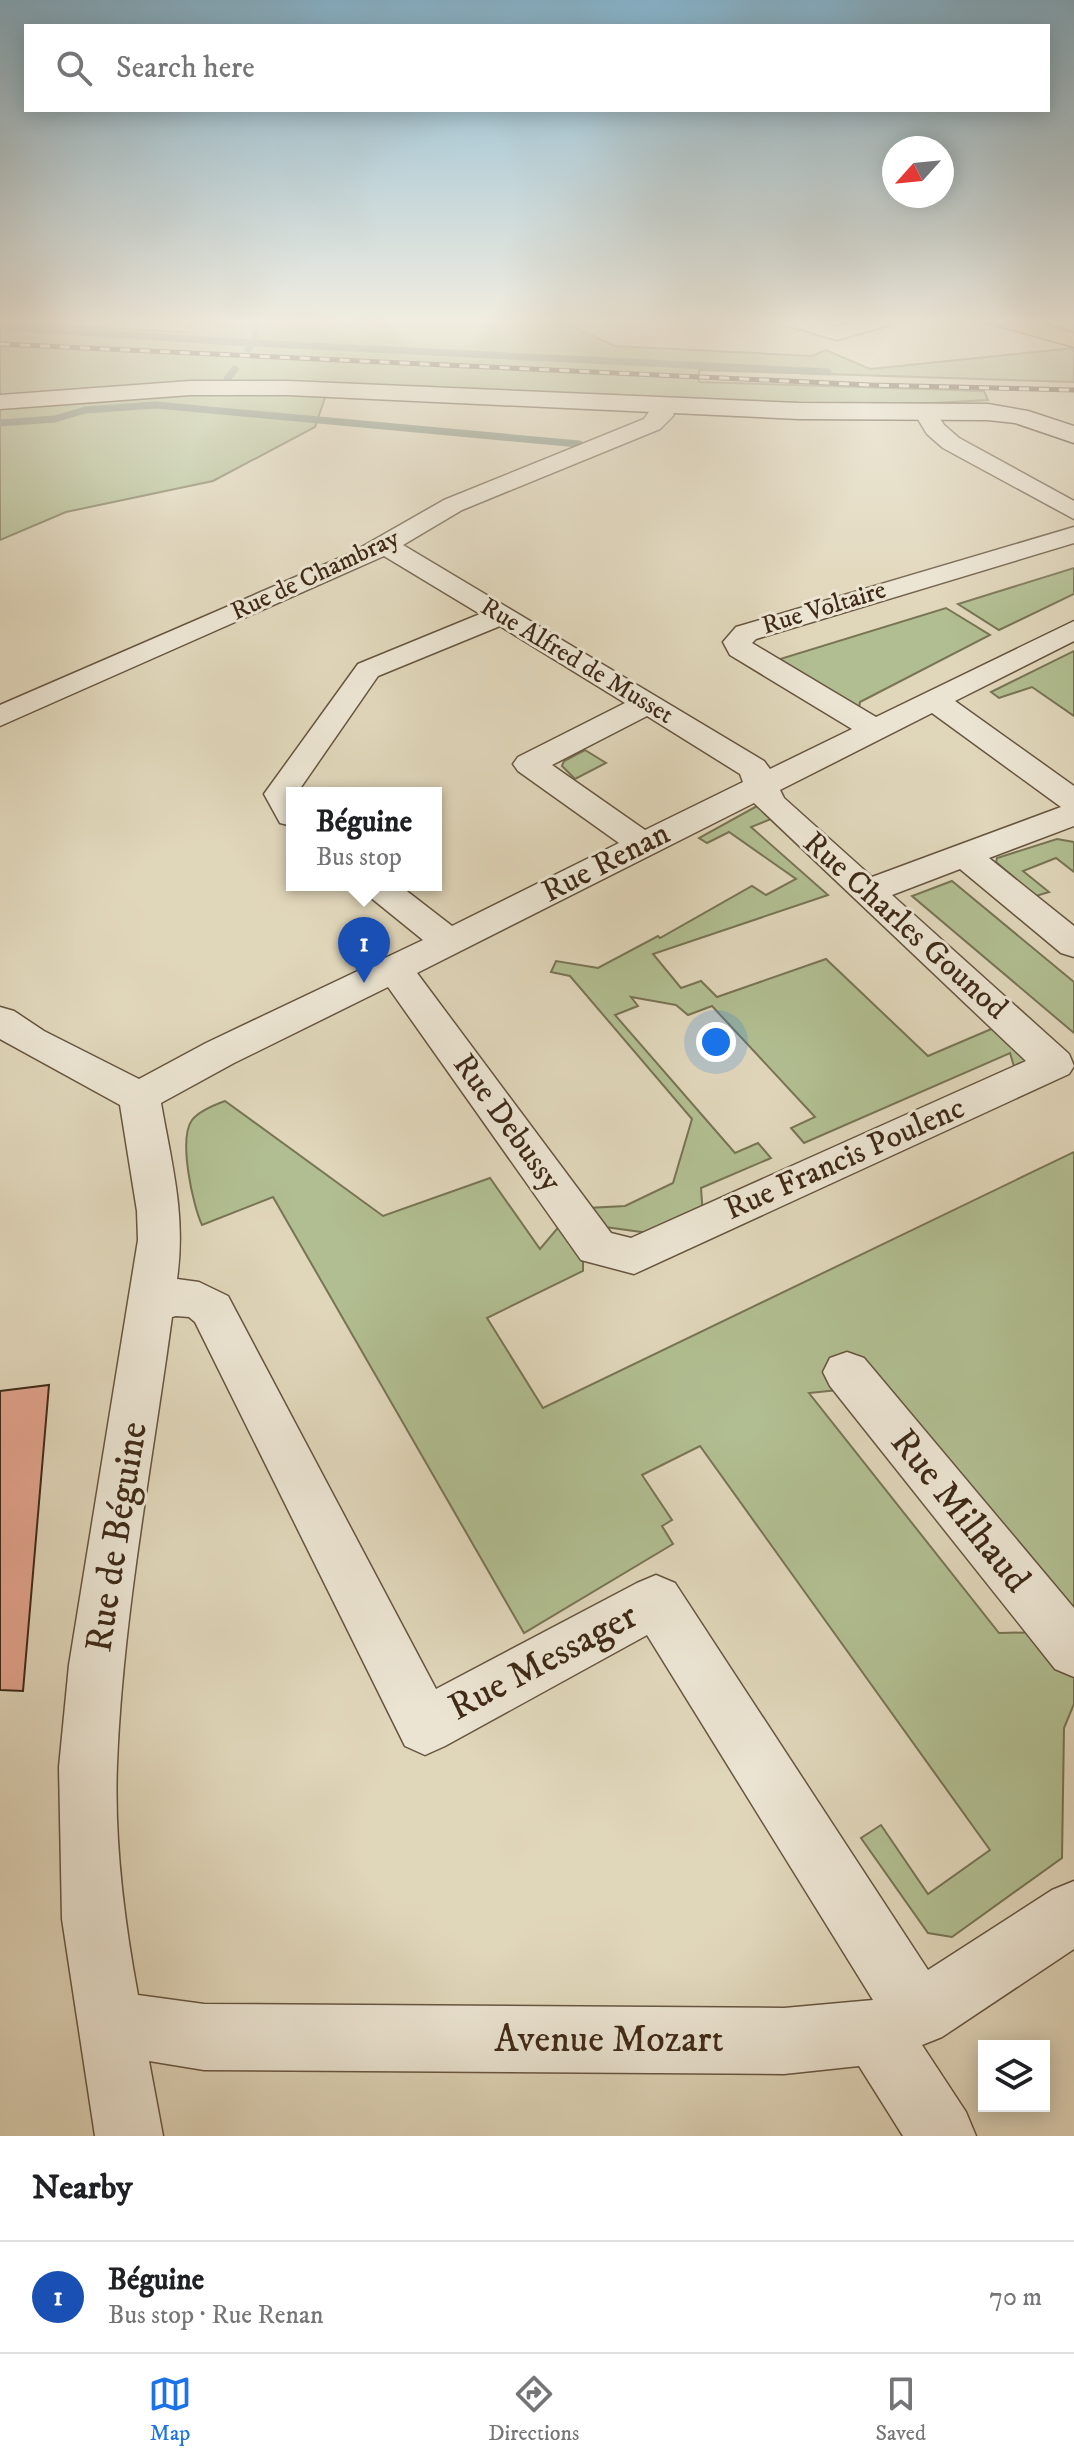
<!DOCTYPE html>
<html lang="en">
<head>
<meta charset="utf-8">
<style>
  :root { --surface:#fff; --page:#f2f2f2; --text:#202124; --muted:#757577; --line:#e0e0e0; --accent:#1a73e8 }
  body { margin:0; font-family:"IM FELL DW Pica",serif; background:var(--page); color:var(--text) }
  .controls { position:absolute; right:24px; bottom:24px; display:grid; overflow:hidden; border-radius:0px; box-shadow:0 4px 20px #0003 }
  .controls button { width:72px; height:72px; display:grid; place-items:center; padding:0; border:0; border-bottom:2px solid var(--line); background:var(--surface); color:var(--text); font:40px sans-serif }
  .compass { position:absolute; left:882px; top:136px; width:72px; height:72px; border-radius:50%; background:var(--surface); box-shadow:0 4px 20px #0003; rotate:243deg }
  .you { position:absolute; left:716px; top:1042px; width:28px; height:28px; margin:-20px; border:6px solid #fff; border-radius:50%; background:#1a73e8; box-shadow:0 0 0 12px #1a73e833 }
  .badge { display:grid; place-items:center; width:52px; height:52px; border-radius:50%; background:var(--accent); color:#fff; font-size:26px; font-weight:700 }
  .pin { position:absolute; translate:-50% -66px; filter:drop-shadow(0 2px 4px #0008) }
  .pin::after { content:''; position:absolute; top:42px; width:28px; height:24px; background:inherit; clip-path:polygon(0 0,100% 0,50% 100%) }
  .popup { position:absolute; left:286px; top:787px; width:156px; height:104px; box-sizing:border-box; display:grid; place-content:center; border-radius:0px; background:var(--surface); filter:drop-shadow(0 2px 6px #0005); font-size:26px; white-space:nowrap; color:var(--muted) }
  .popup b { font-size:30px; color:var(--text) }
  .popup::after { content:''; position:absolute; left:50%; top:100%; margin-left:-16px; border:16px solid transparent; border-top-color:var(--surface) }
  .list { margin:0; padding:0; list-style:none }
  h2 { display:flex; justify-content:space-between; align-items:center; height:104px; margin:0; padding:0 32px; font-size:34px }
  h2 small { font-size:26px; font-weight:400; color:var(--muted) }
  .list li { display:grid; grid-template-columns:52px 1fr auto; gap:24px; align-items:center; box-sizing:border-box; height:112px; padding:0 32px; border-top:2px solid var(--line) }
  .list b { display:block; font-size:30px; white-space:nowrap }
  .list p { margin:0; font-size:26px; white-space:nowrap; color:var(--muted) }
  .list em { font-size:26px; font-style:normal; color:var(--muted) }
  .icon { flex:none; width:44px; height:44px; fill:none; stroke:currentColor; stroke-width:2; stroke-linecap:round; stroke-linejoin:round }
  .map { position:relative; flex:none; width:1074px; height:2136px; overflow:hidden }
  .search { position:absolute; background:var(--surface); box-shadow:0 4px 20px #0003; left:24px; right:24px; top:24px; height:88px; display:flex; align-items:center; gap:20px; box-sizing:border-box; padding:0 28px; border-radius:0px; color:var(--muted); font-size:30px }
  .sheet { height:216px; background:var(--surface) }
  nav { display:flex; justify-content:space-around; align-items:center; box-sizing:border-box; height:112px; border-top:2px solid var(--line); background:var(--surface); font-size:22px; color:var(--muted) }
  nav a { display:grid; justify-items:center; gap:4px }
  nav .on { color:var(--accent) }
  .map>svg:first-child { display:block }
  .green { fill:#b1be91; stroke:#787454; stroke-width:2 }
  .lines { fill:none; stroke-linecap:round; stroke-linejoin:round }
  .stream { stroke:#728070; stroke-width:7 }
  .building { fill:#e2a48e; stroke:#3f2a17; stroke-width:2 }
  .street-casing { stroke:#675540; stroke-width:3 }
  .secondary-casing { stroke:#3f2a17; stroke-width:3 }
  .primary-casing { stroke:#3f2a17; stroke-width:3 }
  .street { fill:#ebe4d2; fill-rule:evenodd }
  .secondary { fill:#ebe4d2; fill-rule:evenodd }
  .primary { fill:#e0bb7d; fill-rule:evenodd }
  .rail-casing { stroke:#3f2a17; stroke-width:5 }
  .rail { stroke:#ebe4d2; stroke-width:3; stroke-dasharray:10; stroke-linecap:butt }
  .labels { text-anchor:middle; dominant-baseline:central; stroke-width:6; stroke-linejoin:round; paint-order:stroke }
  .far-street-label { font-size:26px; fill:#3f2a17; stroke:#ebe4d2 }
  .street-label { font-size:32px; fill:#3f2a17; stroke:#ebe4d2 }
  .near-street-label { font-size:38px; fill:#3f2a17; stroke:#ebe4d2 }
</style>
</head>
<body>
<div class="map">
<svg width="1074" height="2136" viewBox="0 0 1074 2136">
  <rect width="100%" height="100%" fill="#e0d6ba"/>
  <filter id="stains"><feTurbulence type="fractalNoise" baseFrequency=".0025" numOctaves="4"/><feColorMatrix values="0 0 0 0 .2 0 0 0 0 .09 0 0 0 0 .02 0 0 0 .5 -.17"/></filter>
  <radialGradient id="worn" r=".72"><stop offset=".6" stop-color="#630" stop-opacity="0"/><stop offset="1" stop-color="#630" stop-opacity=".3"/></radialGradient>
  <!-- green -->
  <g class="green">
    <path d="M 195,318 L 554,318 L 615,346 L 812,356 L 826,350 L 870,369 L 1074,348 L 1074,382 L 699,370 L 699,382 L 984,391 L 988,400 L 862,407 L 330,383 L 315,427 L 213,481 L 66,512 L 0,540 L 0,323 L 186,332 Z"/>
    <path d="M 1074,568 L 1074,594 L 999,630 L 958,604 Z"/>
    <path d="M 946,608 L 990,635 L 860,702 L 858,714 L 780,659 Z"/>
    <path d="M 1074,651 L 1074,716 L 1032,687 L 999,698 L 991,692 Z"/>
    <path d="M 585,750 L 606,763 L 575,779 L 562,766 L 564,761 Z"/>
    <path d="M 757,806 L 771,819 L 751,827 L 828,895 L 653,954 L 681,988 L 701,981 L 717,997 L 826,959 L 928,1056 L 1003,1024 L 1031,1049 L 1028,1067 L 1016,1073 L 1010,1053 L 804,1143 L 791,1128 L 815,1117 L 712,1006 L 688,1015 L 676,1005 L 631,997 L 638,1006 L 615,1015 L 735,1153 L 758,1143 L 771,1158 L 701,1188 L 703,1216 L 663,1235 L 598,1226 L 588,1208 L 625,1206 L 673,1183 L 692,1119 L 570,976 L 551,972 L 556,961 L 598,968 L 658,936 L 660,938 L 752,886 L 766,895 L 796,879 L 729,832 L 707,843 L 699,838 Z"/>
    <path d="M 1057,839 L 1074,842 L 1074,872 L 1056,858 L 1023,871 L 1049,892 L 1036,896 L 996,862 L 997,858 Z"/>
    <path d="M 952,881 L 1074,982 L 1074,1033 L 912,896 Z"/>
    <path d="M 225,1101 L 383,1216 L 490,1178 L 540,1249 L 561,1224 L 583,1254 L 583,1271 L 487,1318 L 543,1408 L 1074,1152 L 1074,1626 L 848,1389 L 809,1393 L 999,1633 L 1048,1632 L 1074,1664 L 1074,1704 L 1064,1728 L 1062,1858 L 952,1937 L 928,1933 L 861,1838 L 881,1825 L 928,1894 L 990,1850 L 700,1446 L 642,1475 L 672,1520 L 662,1526 L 673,1544 L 524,1633 L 273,1197 L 202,1225 C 193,1206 178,1139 192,1120 C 199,1111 214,1105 225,1101 Z"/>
  </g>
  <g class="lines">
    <!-- stream -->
    <g class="stream">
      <path d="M 0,327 L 252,343 L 254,339"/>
      <path d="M 255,333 L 259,318"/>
      <path d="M 248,349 L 252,343 L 828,372"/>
      <path d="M 227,379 L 235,369"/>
      <path d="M 0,423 L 55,419 L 85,410 L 156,405 L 579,444"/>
    </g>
  </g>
  <!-- building -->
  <path class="building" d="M 49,1385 L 23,1691 L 0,1690 L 0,1391 Z"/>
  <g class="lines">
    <!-- street casing -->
    <g class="street-casing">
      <g id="street">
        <path d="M 772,318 L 805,318 L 837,327 L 869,318 L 903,318 L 900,322 L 837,340 L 775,322 Z"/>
        <path d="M 665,398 L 673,400 L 676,405 L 673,416 L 660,429 L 462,510 L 403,545 L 764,761 L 770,769 L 852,729 L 730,655 L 723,642 L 736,627 L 1074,527 L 1074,543 L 756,639 L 752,643 L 876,717 L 1074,621 L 1074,641 L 955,701 L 1074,786 L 1074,826 L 989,858 L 1074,926 L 1074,957 L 1061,953 L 960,869 L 892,895 L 1069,1054 L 1074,1066 L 1069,1074 L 634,1274 L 581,1260 L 388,987 L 234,1063 L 161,1103 C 172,1166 186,1215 177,1279 L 199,1282 L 228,1296 L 436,1689 L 637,1583 L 656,1575 L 675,1583 L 928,1970 L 1052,1890 L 1074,1881 L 1074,1949 L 942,2037 L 922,2045 L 966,2112 L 976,2136 L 903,2136 L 859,2066 L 784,2074 L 204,2070 L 149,2061 L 163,2136 L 95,2136 L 62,1919 L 59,1767 L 69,1665 L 138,1240 L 137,1211 L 120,1105 L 0,1039 L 0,1007 L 14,1011 L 44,1031 L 139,1079 L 206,1043 L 423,940 L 365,893 L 359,885 L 399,885 L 452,926 L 619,843 L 518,771 L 513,764 L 518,757 L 625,703 L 500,626 L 378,676 L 297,793 L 292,793 L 292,826 L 280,823 L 264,794 L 358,664 L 480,614 L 384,556 L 0,726 L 0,705 L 351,553 L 444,500 L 644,419 L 657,400 ZM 932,713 L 1061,807 L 872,877 L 784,798 L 780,790 ZM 647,716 L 740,774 L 743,782 L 645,830 L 552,765 ZM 754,803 L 1026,1061 L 631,1238 L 611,1233 L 417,973 ZM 176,1316 L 189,1317 L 195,1322 L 405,1746 L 425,1755 L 445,1746 L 647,1635 L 873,2000 L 784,2008 L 204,2004 L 138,1995 C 124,1920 114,1840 117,1764 C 123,1615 152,1465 172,1317 Z"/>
        <path d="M 924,404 L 932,406 L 944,425 L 959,438 L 1074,501 L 1074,519 L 943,448 L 927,434 L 913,411 L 916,406 Z"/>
        <path d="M 847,1352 L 864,1358 L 1074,1608 L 1074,1677 L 1055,1669 L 830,1386 L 823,1372 L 830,1358 Z"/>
      </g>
    </g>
    <!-- secondary casing -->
    <g class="secondary-casing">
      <path id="secondary" d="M 190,381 L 288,381 L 799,403 L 988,404 L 1028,411 L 1074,426 L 1074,443 L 1015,423 L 988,420 L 799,419 L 288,395 L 190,395 L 0,409 L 0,395 Z"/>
    </g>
    <!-- primary casing -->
    <g class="primary-casing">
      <path id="primary" d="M 985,318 L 1022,318 L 1074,333 L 1074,347 L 988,323 Z"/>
    </g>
    <!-- street -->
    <use href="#street" class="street"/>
    <!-- secondary -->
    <use href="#secondary" class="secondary"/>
    <!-- primary -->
    <use href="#primary" class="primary"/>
    <!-- rail casing -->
    <g class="rail-casing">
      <path id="rail" d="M 0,344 L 871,385 L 1074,390"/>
    </g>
    <!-- rail -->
    <use href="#rail" class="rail"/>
  </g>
  <!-- sky -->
  <linearGradient id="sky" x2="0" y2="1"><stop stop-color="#86b6d0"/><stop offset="0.52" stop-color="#f1ede0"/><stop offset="1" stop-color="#f1ede0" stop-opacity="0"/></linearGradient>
  <rect width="1074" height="617" fill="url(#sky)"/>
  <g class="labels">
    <!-- far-street labels -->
    <g class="far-street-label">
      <text transform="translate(315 575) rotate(-25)">Rue de Chambray</text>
      <text transform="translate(824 608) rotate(-17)">Rue Voltaire</text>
      <text transform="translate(577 661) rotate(31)">Rue Alfred de Musset</text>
    </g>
    <!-- street labels -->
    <g class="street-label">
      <text transform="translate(606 863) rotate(-27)">Rue Renan</text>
      <text transform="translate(905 926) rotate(42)">Rue Charles Gounod</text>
      <text transform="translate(507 1123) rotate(54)">Rue Debussy</text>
      <text transform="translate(845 1159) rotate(-24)">Rue Francis Poulenc</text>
    </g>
    <!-- near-street labels -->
    <g class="near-street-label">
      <text transform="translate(960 1511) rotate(51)">Rue Milhaud</text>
      <text transform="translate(117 1537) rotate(-81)">Rue de Béguine</text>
      <text transform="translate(543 1662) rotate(-28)">Rue Messager</text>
      <text x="609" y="2040">Avenue Mozart</text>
    </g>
  </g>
  <rect width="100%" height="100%" filter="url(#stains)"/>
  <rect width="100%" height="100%" fill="url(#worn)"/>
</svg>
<div class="controls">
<button><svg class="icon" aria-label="layers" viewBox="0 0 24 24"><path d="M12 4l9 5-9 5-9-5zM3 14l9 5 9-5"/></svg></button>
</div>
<svg class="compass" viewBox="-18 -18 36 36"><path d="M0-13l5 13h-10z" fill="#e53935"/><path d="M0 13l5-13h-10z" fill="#757577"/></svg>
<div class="you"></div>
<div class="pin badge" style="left:364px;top:983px;background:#1a4fb4">1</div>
<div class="popup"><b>Béguine</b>Bus stop</div>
<div class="search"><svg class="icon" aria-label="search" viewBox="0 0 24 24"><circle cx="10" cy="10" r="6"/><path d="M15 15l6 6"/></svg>Search here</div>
</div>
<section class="sheet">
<h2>Nearby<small></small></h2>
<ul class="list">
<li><span class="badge" style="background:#1a4fb4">1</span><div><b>Béguine</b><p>Bus stop · Rue Renan</p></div><em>70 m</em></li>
</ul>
</section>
<nav>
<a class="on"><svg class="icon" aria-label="map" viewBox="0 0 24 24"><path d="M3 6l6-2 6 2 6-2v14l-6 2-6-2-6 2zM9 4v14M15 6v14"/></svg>Map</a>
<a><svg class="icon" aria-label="directions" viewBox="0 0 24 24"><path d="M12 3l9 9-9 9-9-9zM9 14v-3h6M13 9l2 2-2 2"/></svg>Directions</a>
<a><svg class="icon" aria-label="saved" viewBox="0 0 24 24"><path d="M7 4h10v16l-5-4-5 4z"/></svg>Saved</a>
</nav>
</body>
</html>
